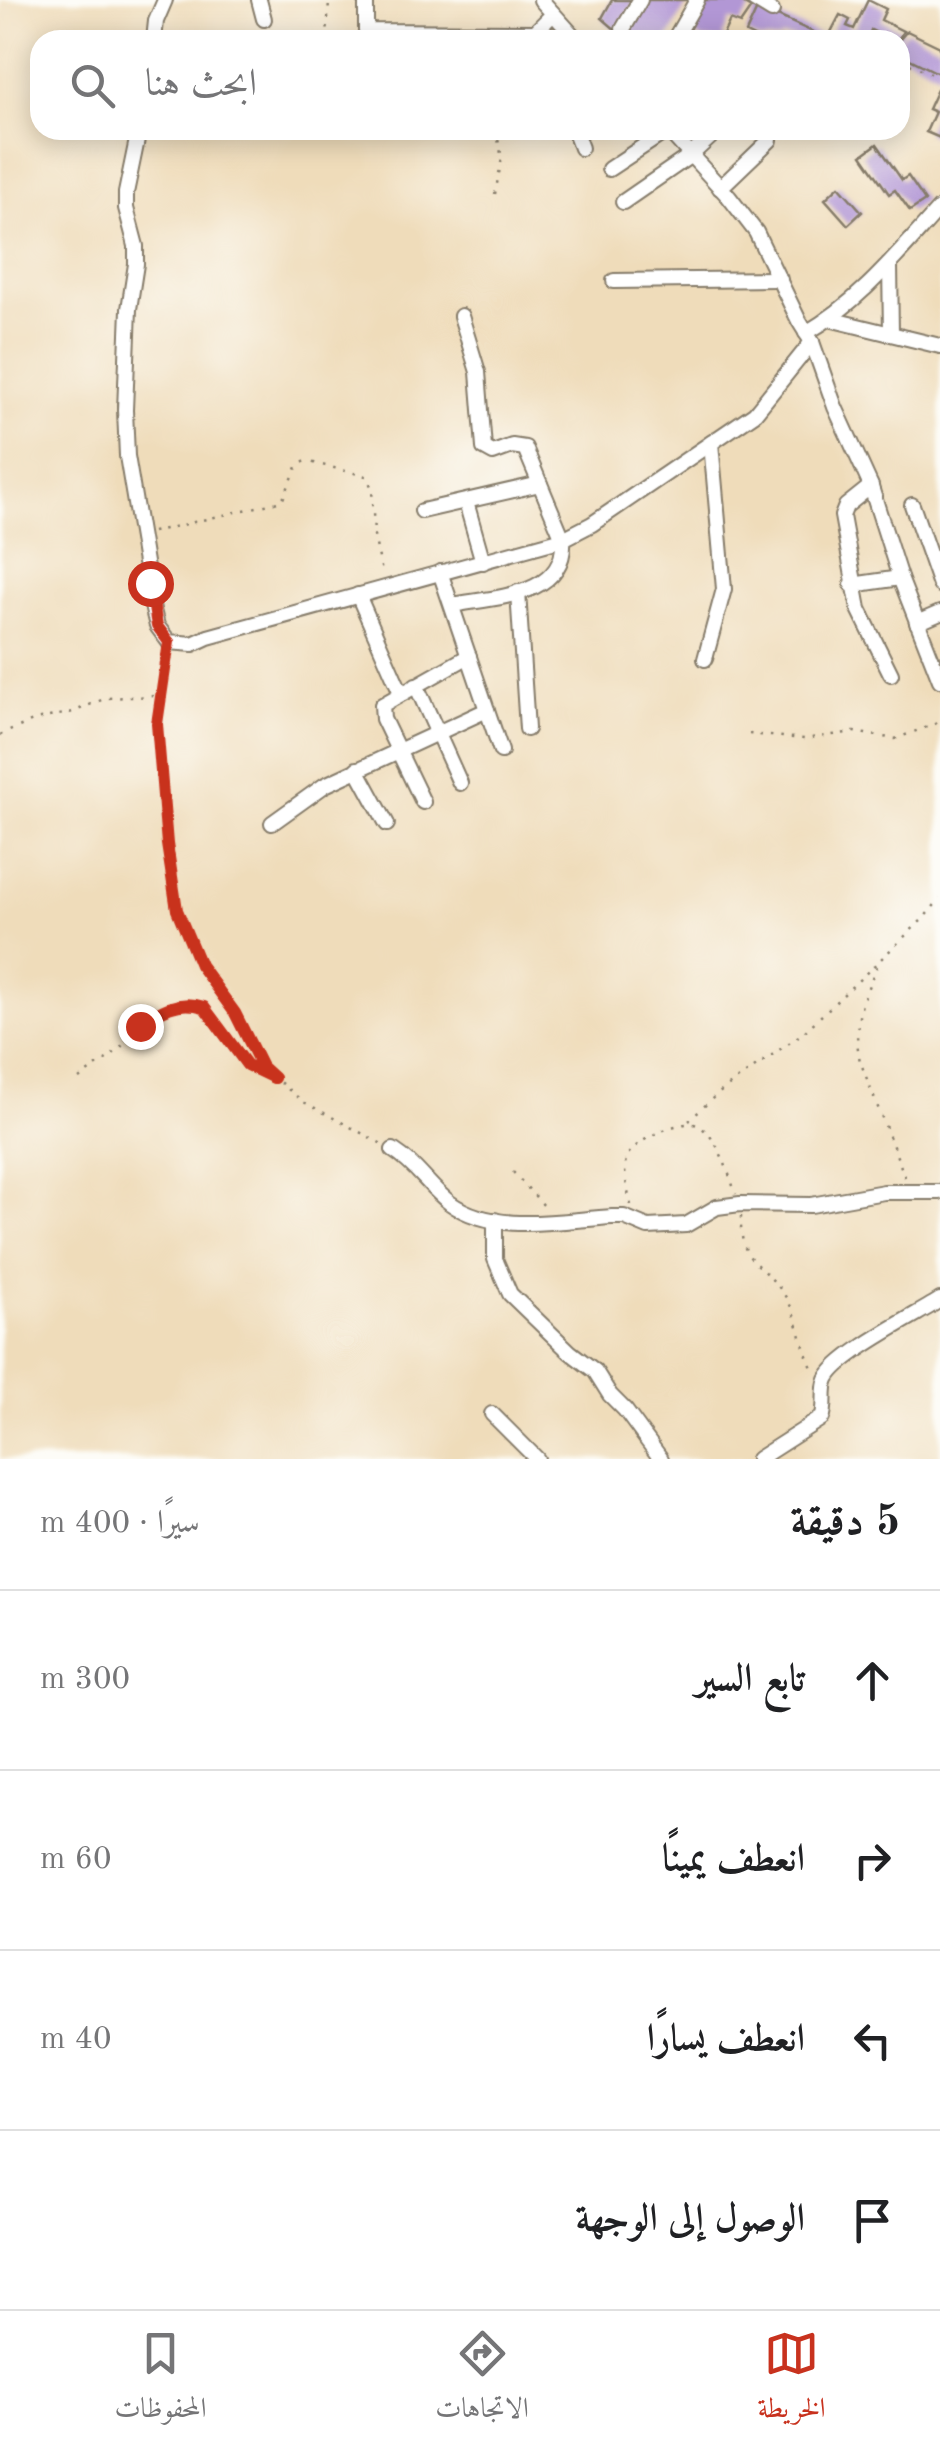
<!DOCTYPE html>
<html lang="ar">
<head>
<meta charset="utf-8">
<style>
  :root { --surface:#fff; --page:#f2f2f2; --text:#202124; --muted:#757577; --line:#e0e0e0; --accent:#c8321e }
  body { margin:0; font-family:"Old Standard TT",Amiri,serif; background:var(--page); color:var(--text); direction:rtl }
  .stop { position:absolute; width:30px; height:30px; margin:-22px; border:8px solid #c8321e; border-radius:50%; background:#fff }
  .stop.end { background:#c8321e; border-color:#fff; box-shadow:0 2px 10px #0008 }
  .list { margin:0; padding:0; list-style:none }
  h2 { display:flex; justify-content:space-between; align-items:center; height:130px; margin:0; padding:0 40px; font-size:42px }
  h2 small { font-size:32px; font-weight:400; color:var(--muted) }
  .list li { display:grid; grid-template-columns:65px 1fr auto; gap:30px; align-items:center; box-sizing:border-box; height:180px; padding:0 40px; border-top:2px solid var(--line) }
  .list b { display:block; font-size:38px; white-space:nowrap }
  .list em { font-size:32px; font-style:normal; color:var(--muted) }
  .icon { flex:none; width:55px; height:55px; fill:none; stroke:currentColor; stroke-width:2; stroke-linecap:round; stroke-linejoin:round }
  .map { position:relative; flex:none; width:940px; height:1459px; overflow:hidden; direction:ltr }
  .search { position:absolute; background:var(--surface); box-shadow:0 5px 25px #0003; left:30px; right:30px; top:30px; height:110px; display:flex; align-items:center; gap:25px; box-sizing:border-box; padding:0 35px; border-radius:30px; color:var(--muted); font-size:38px }
  .sheet { height:850px; background:var(--surface) }
  nav { display:flex; justify-content:space-around; align-items:center; box-sizing:border-box; height:140px; border-top:2px solid var(--line); background:var(--surface); font-size:28px; color:var(--muted) }
  nav a { display:grid; justify-items:center; gap:5px }
  nav .on { color:var(--accent) }
  .map>svg:first-child { display:block }
  .building { fill:#b297d5 }
  .lines { fill:none; stroke-linecap:round; stroke-linejoin:round }
  .street-casing { stroke:#867c6b; stroke-width:18 }
  .path { stroke:#867c6b; stroke-width:2.5; stroke-dasharray:2.5 8; stroke-linecap:butt }
  .street { stroke:#fff; stroke-width:14 }
  .route { stroke:#c8321e; stroke-width:12 }
</style>
</head>
<body>
<div class="map">
<svg width="940" height="1459" viewBox="0 0 940 1459">
  <rect width="100%" height="100%" fill="#fdfcf7"/>
  <filter id="ink" filterUnits="userSpaceOnUse"><feTurbulence type="fractalNoise" baseFrequency=".01" numOctaves="2"/><feDisplacementMap in="SourceGraphic" scale="20" xChannelSelector="R" yChannelSelector="G"/><feConvolveMatrix kernelMatrix="1 2 1 2 8 2 1 2 1" color-interpolation-filters="sRGB"/></filter>
  <filter id="wash" filterUnits="userSpaceOnUse"><feTurbulence type="fractalNoise" baseFrequency=".0048" numOctaves="4" result="noise"/><feDisplacementMap in="SourceGraphic" scale="40" xChannelSelector="R" yChannelSelector="G"/><feGaussianBlur stdDeviation="2.25" result="paint"/><feColorMatrix in="noise" values="0 0 0 0 0 0 0 0 0 0 0 0 0 0 0 0 0 1.4 0 .05"/><feComposite in="paint" operator="in"/></filter>
  <g filter="url(#wash)">
    <rect width="100%" height="100%" fill="#efdcba"/>
    <g id="blocks">
      <!-- building -->
      <g class="building">
        <path d="M 612,0 L 635,0 L 617,31 L 602,18 Z"/>
        <path d="M 647,0 L 689,0 L 667,40 L 638,40 L 627,34 Z"/>
        <path d="M 704,0 L 737,0 L 751,8 L 740,24 L 730,20 L 722,37 L 728,40 L 702,40 L 687,28 Z"/>
        <path d="M 868,0 L 886,9 L 881,20 L 903,31 L 898,40 L 876,40 L 879,34 L 871,30 L 867,40 L 846,40 L 831,32 L 840,15 L 850,20 L 847,26 L 854,29 Z"/>
        <path d="M 758,7 L 824,37 L 823,40 L 781,37 L 780,40 L 760,40 L 746,33 Z"/>
        <path d="M 907,31 L 940,47 L 940,74 L 900,54 L 900,39 Z"/>
        <path d="M 940,83 L 940,138 L 926,132 L 935,112 L 928,109 Z"/>
        <path d="M 877,144 L 902,180 L 908,176 L 925,201 L 910,211 L 895,190 L 889,194 L 862,155 Z"/>
        <path d="M 839,186 L 862,212 L 848,225 L 825,199 Z"/>
      </g>
    </g>
  </g>
  <g filter="url(#ink)">
    <use href="#blocks" fill-opacity="0" stroke="#867c6b" stroke-width="2.5"/>
    <g class="lines">
      <!-- street casing -->
      <g class="street-casing">
        <g id="street">
          <path d="M 259,0 L 264,19"/>
          <path d="M 366,0 L 366,31 L 535,32 L 553,14"/>
          <path d="M 541,0 L 577,40"/>
          <path d="M 754,0 L 772,11"/>
          <path d="M 623,29 L 640,0"/>
          <path d="M 154,40 L 156,21 L 165,0"/>
          <path d="M 674,40 L 697,0"/>
          <path d="M 139,130 L 126,193 L 126,208 L 136,246 L 136,264 L 129,309 L 125,410 L 127,456 L 153,610 L 157,626 L 169,642 L 193,644 L 208,637 L 563,539 L 592,524 L 755,413 L 812,342"/>
          <path d="M 574,130 L 581,148"/>
          <path d="M 668,130 L 729,197 L 756,232 L 799,321 L 812,342 L 835,407 L 870,484 L 900,578 L 940,680"/>
          <path d="M 609,169 L 668,130"/>
          <path d="M 720,188 L 770,140"/>
          <path d="M 623,202 L 691,155 L 718,130"/>
          <path d="M 890,265 L 891,333"/>
          <path d="M 614,281 L 780,279"/>
          <path d="M 829,319 L 940,346"/>
          <path d="M 806,333 C 860,302 898,254 940,208"/>
          <path d="M 871,486 L 846,506 L 842,516 L 859,609 L 891,674"/>
          <path d="M 466,502 L 483,562"/>
          <path d="M 912,505 L 940,585"/>
          <path d="M 422,511 L 540,484"/>
          <path d="M 440,572 L 501,751"/>
          <path d="M 852,585 L 900,578"/>
          <path d="M 518,592 L 527,729"/>
          <path d="M 358,595 L 401,693"/>
          <path d="M 452,605 C 494,597 567,597 563,539 L 525,448 L 512,446 L 493,453 L 484,448 L 478,372 L 461,316"/>
          <path d="M 917,623 L 940,613"/>
          <path d="M 705,659 L 724,589 L 711,443"/>
          <path d="M 416,685 L 460,783"/>
          <path d="M 357,769 L 387,824"/>
          <path d="M 423,802 L 383,719 L 382,705 L 469,656"/>
          <path d="M 272,823 L 325,785 L 487,710"/>
          <path d="M 393,1150 C 418,1166 428,1186 450,1203 C 495,1235 561,1220 612,1217 L 624,1217 L 648,1227 L 686,1225 L 717,1207 L 740,1204 L 811,1205 L 884,1192 L 940,1192"/>
          <path d="M 495,1220 L 495,1259 L 510,1294 L 570,1352 L 595,1371 L 610,1395 L 625,1410 L 661,1459"/>
          <path d="M 492,1414 L 537,1459"/>
          <path d="M 758,1459 L 822,1418 C 827,1406 822,1390 827,1379 C 838,1355 915,1316 940,1300"/>
        </g>
      </g>
      <!-- path -->
      <g class="path">
        <path d="M 327,40 L 329,0"/>
        <path d="M 900,60 L 940,77"/>
        <path d="M 495,194 L 502,158 L 496,130"/>
        <path d="M 152,532 L 282,501 L 298,465 L 306,461 L 366,476 L 372,488 L 374,536 L 383,576"/>
        <path d="M 167,653 L 157,724 L 167,844 L 181,923 L 200,965 L 235,1013 L 262,1067 L 302,1101 L 382,1144"/>
        <path d="M 749,734 L 804,739 L 854,732 L 895,739 L 940,722"/>
        <path d="M 0,735 L 35,720 L 73,712 L 106,698 L 156,696"/>
        <path d="M 877,966 C 862,1000 852,1024 860,1061 L 906,1180"/>
        <path d="M 79,1079 C 93,1068 109,1059 122,1046 C 159,1011 186,978 226,1033 C 240,1052 245,1067 268,1076"/>
        <path d="M 689,1121 L 716,1095 L 803,1033 L 922,920 L 940,899"/>
        <path d="M 513,1172 L 546,1208"/>
        <path d="M 631,1205 C 628,1192 623,1173 626,1159 C 630,1142 684,1116 699,1126 C 719,1138 728,1173 736,1194"/>
        <path d="M 741,1216 C 739,1267 764,1262 785,1296 C 799,1317 801,1348 814,1371"/>
      </g>
      <!-- street -->
      <use href="#street" class="street"/>
    </g>
  </g>
  <g class="lines" filter="url(#ink)">
    <!-- route -->
    <path class="route" d="M 140,1026 C 160,1010 178,999 204,1007 L 247,1065 L 274,1078 L 262,1067 L 235,1013 L 200,965 L 177,910 L 167,844 L 157,724 L 169,642 L 157,626 L 150,583"/>
  </g>
</svg>
<div class="stop" style="left:150px;top:583px"></div>
<div class="stop end" style="left:140px;top:1026px"></div>
<div class="search"><svg class="icon" aria-label="search" viewBox="0 0 24 24"><circle cx="10" cy="10" r="6"/><path d="M15 15l6 6"/></svg>ابحث هنا</div>
</div>
<section class="sheet">
<h2>5 دقيقة<small>سيرًا · 400 m</small></h2>
<ul class="list">
<li><svg class="icon" aria-label="ahead" viewBox="0 0 24 24"><path d="M12 20V5M6 11l6-6 6 6"/></svg><div><b>تابع السير</b></div><em>300 m</em></li>
<li><svg class="icon" aria-label="right" viewBox="0 0 24 24"><path d="M7 20v-9h11M14 6l5 5-5 5"/></svg><div><b>انعطف يمينًا</b></div><em>60 m</em></li>
<li><svg class="icon" aria-label="left" viewBox="0 0 24 24"><path d="M17 20v-9H6M10 6l-5 5 5 5"/></svg><div><b>انعطف يسارًا</b></div><em>40 m</em></li>
<li><svg class="icon" aria-label="arrive" viewBox="0 0 24 24"><path d="M6 21V4h12l-3 4 3 4H6"/></svg><div><b>الوصول إلى الوجهة</b></div></li>
</ul>
</section>
<nav>
<a class="on"><svg class="icon" aria-label="map" viewBox="0 0 24 24"><path d="M3 6l6-2 6 2 6-2v14l-6 2-6-2-6 2zM9 4v14M15 6v14"/></svg>الخريطة</a>
<a><svg class="icon" aria-label="directions" viewBox="0 0 24 24"><path d="M12 3l9 9-9 9-9-9zM9 14v-3h6M13 9l2 2-2 2"/></svg>الاتجاهات</a>
<a><svg class="icon" aria-label="saved" viewBox="0 0 24 24"><path d="M7 4h10v16l-5-4-5 4z"/></svg>المحفوظات</a>
</nav>
</body>
</html>
